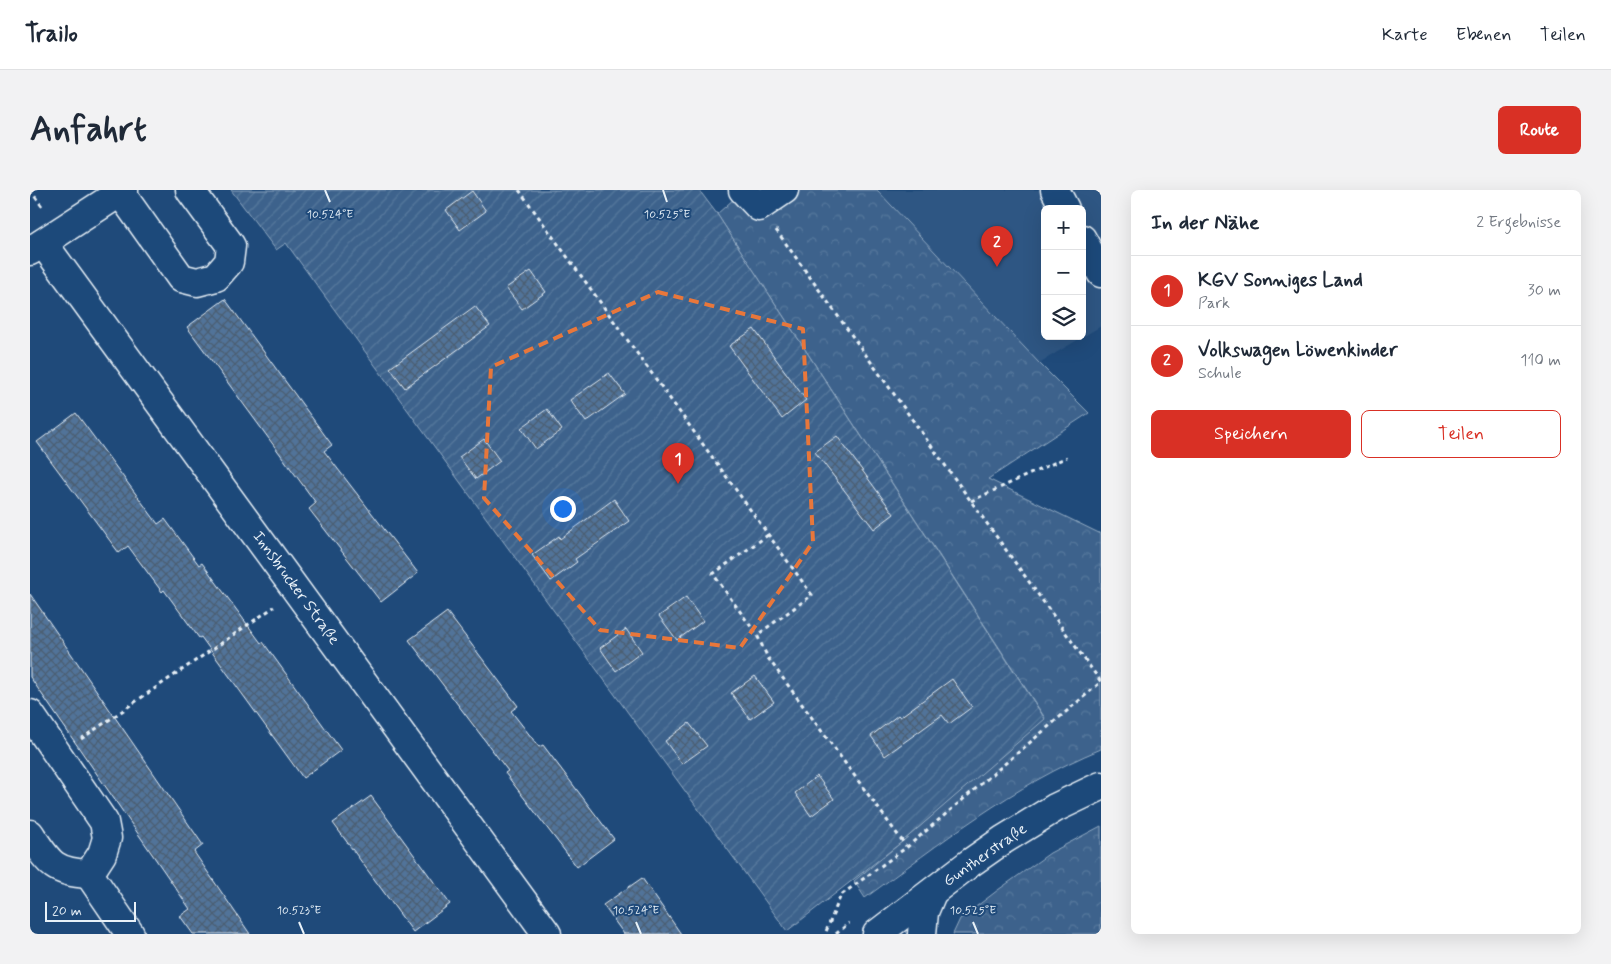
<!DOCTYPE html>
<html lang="de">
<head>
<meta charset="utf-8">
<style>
  :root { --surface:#fff; --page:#f2f2f3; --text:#1f2937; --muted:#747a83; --line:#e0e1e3; --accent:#d93025 }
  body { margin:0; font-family:Mynerve,sans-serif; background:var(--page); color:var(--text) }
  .controls { position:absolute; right:15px; top:15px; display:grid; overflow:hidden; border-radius:8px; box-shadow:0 5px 20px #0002 }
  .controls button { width:45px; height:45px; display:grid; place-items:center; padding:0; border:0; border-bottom:1px solid var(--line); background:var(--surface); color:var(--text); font:25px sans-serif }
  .scale { position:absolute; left:15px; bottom:12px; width:91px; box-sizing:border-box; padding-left:5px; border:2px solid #e8f1f8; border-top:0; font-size:14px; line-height:18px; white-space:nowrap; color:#e8f1f8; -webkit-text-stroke:4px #1f4a7a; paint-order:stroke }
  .you { position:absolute; left:532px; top:318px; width:18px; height:18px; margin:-12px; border:4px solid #fff; border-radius:50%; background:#1a73e8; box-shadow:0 0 0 8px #1a73e833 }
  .badge { display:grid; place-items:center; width:32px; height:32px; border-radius:50%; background:var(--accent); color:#fff; font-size:16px; font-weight:700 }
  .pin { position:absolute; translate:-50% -41px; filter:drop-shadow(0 1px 2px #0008) }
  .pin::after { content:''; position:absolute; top:26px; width:18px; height:15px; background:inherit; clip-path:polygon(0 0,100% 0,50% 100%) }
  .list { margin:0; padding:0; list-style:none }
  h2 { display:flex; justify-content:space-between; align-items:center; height:65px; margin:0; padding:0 20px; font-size:21px }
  h2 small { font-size:16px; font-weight:400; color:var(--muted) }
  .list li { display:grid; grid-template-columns:32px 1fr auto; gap:15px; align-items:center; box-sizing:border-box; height:70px; padding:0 20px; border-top:1px solid var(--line) }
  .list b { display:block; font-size:19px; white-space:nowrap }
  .list p { margin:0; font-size:16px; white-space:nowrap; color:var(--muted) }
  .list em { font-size:16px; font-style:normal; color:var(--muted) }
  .actions { display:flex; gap:10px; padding:15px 20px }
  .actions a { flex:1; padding:11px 0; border:1px solid var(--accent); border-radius:8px; text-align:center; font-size:18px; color:var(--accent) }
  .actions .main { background:var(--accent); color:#fff }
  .icon { flex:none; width:28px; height:28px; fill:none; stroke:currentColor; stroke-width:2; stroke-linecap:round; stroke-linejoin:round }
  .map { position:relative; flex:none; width:1071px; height:744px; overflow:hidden; border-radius:8px }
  header { display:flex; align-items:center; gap:30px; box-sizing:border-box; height:70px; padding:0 25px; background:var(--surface); border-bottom:1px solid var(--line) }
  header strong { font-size:24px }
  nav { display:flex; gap:28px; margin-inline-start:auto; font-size:18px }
  .intro { display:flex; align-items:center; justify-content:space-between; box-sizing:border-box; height:120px; padding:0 30px }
  h1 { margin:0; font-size:35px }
  .button { padding:12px 22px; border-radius:8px; background:var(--accent); color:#fff; font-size:18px; font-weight:700 }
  main { display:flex; gap:30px; padding:0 30px }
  aside { flex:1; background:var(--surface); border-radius:8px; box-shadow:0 5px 20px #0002 }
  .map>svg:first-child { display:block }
  .built { fill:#2e5683; fill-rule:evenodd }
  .forest { fill:url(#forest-crowns); stroke:#92aac2 }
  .garden { fill:url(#garden-furrows); stroke:#92aac2 }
  .building { fill:url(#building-cross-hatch); stroke:#e8f1f8 }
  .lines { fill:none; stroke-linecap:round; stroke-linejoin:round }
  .minor-casing { stroke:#e8f1f8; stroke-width:31 }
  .path { stroke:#e8f1f8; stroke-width:3; stroke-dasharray:4 4; stroke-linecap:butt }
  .minor { stroke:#1f4a7a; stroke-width:28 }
  .marked { fill:none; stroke:#e8773b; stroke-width:4; stroke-dasharray:10 6; stroke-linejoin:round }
  .ticks { fill:none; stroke:#e8f1f8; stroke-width:2 }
  .labels { text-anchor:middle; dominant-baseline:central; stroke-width:4; stroke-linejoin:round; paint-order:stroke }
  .street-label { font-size:16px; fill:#e8f1f8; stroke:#1f4a7a }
  .ticks-label { font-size:12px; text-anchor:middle; fill:#e8f1f8; stroke:#1f4a7a; stroke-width:4; stroke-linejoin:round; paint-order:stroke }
</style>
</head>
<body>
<header>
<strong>Trailo</strong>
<nav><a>Karte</a><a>Ebenen</a><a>Teilen</a></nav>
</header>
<div class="intro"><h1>Anfahrt</h1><a class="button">Route</a></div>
<main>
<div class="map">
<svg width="1071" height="744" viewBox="0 0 1071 744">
  <defs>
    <pattern id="forest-crowns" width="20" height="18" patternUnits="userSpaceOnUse" patternTransform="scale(1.25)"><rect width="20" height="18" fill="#3c628c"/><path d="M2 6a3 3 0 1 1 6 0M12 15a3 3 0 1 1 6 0" fill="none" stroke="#58799d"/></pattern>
    <pattern id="garden-furrows" width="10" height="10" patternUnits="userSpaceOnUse" patternTransform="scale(1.25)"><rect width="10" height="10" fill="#3c628c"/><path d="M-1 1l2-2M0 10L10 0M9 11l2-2" fill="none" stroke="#58799d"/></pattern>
    <pattern id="building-cross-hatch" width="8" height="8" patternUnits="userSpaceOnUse" patternTransform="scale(1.25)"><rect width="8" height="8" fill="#517399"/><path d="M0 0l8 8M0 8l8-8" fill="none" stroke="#4c5e72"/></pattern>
  </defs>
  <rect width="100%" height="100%" fill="#1f4a7a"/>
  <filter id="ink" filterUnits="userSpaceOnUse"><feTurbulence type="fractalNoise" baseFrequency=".02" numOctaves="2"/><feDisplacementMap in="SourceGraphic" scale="10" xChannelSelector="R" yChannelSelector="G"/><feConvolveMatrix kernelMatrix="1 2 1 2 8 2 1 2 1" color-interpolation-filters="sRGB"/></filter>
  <g filter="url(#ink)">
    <!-- built -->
    <path class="built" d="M 847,0 L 1071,0 L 1071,136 L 1009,173 ZM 1015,19 L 1052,19 L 1052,146 L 1015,146 Z"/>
    <!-- forest -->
    <g class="forest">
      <path d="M 714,0 L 847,0 L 1009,173 L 1059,223 L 958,289 L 1071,344 L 1071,559 C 983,595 911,653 835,708 L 824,691 L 873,651 L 1015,528 L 687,24 Z"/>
      <path d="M 1071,636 L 1071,744 L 923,744 L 930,729 L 968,700 L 1020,663 Z"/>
    </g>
    <!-- garden -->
    <path class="garden" d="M 201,0 L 669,0 L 687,24 L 1015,529 L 873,651 L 757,741 L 256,53 L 246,60 Z"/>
    <!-- building -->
    <g class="building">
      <path d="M 442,1 L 456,21 L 430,40 L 416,20 Z"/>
      <path d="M 501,81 L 516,102 L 492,119 L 476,98 Z"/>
      <path d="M 195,109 L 302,255 L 294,261 L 388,383 L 351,412 L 279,319 L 286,313 L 157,137 Z"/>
      <path d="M 445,116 L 460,136 L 375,198 L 360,178 Z"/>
      <path d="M 724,139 L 776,210 L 752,229 L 699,156 Z"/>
      <path d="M 579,183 L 595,204 L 556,232 L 540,210 Z"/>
      <path d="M 517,219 L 532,240 L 506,259 L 491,238 Z"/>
      <path d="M 46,223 L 128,334 L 135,329 L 169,375 L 172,373 L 231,453 L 233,452 L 311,560 L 273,588 L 171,447 L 169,448 L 134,400 L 132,402 L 98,356 L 89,363 L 7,252 Z"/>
      <path d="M 807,246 L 864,324 L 844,339 L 785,262 Z"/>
      <path d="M 454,249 L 470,271 L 446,289 L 429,267 Z"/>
      <path d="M 584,309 L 599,331 L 545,369 L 547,372 L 521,391 L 502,365 L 529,346 L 530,349 Z"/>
      <path d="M 0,404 L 173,655 L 164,662 L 220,744 L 163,744 L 150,726 L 160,719 L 0,487 Z"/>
      <path d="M 656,407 L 673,431 L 647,450 L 629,426 Z"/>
      <path d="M 417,422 L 488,516 L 481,521 L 509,557 L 513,555 L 584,649 L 547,677 L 475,583 L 478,581 L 379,450 Z"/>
      <path d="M 596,439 L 612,462 L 586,481 L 570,458 Z"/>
      <path d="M 725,486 L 744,512 L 720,529 L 701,503 Z"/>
      <path d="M 922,489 L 942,517 L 919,534 L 912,525 L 855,566 L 841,546 L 868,525 L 870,527 Z"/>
      <path d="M 659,533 L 677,556 L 652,574 L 635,551 Z"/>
      <path d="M 787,586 L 804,609 L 781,626 L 765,603 Z"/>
      <path d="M 341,606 L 420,714 L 383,742 L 303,633 Z"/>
      <path d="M 612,688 L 651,744 L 594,744 L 573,715 Z"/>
    </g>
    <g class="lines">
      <!-- minor casing -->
      <g class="minor-casing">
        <g id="minor">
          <path d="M 713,0 L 729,17 L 754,0"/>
          <path d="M 1025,0 L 1035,19"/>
          <path d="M 90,2 L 151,88 L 167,92 L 186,87 L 199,72 L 201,56 L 160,0"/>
          <path d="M 1052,49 L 1071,83"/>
          <path d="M 13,53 L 517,744"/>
          <path d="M 0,61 L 94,0"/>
          <path d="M 0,524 L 74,632 L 77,648 L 72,664 L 59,684"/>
          <path d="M 0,644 C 19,673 23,682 59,684"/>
          <path d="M 59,684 L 100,744"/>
          <path d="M 847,744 L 940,673 L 973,650 L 1025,618 L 1071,596"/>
          <path d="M 892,744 L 894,722 L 902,703"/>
        </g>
      </g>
      <!-- path -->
      <g class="path">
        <path d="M 0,0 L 14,19"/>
        <path d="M 489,0 L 782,405 L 727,445"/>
        <path d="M 746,40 L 1071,492 L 877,657 L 811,705 L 795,744"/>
        <path d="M 941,311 L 1037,267"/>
        <path d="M 738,345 L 683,384 L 727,445 L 738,468 L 876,656"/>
        <path d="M 51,549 L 244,417"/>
        <path d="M 806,744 L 819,733"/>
      </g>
      <!-- minor -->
      <use href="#minor" class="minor"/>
    </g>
  </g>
  <!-- marked area -->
  <path class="marked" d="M 628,102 L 773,139 L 783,352 L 710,458 L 570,440 L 454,308 L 461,177 Z"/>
  <!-- ticks -->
  <path class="ticks" d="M 295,0 L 300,12M 633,0 L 637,12M 269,732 L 274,744M 606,732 L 611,744M 943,732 L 948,744"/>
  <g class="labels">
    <!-- street labels -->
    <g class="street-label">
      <text transform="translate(266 398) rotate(54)">Innsbrucker Straße</text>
      <text transform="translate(955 665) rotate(-35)">Guntherstraße</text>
    </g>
  </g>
  <g class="ticks-label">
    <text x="300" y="28">10.524°E</text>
    <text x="637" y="28">10.525°E</text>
    <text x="269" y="724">10.523°E</text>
    <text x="606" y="724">10.524°E</text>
    <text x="943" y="724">10.525°E</text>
  </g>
</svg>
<div class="controls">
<button>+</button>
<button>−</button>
<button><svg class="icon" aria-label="layers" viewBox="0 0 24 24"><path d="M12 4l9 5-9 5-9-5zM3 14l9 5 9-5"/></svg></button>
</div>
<div class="scale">20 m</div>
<div class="you"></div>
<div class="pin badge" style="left:648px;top:294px">1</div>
<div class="pin badge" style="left:967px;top:77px">2</div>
</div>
<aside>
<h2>In der Nähe<small>2 Ergebnisse</small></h2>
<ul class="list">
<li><span class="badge">1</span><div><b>KGV Sonniges Land</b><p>Park</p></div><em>30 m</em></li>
<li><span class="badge">2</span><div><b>Volkswagen Löwenkinder</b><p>Schule</p></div><em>110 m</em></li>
</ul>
<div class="actions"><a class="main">Speichern</a><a>Teilen</a></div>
</aside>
</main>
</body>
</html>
